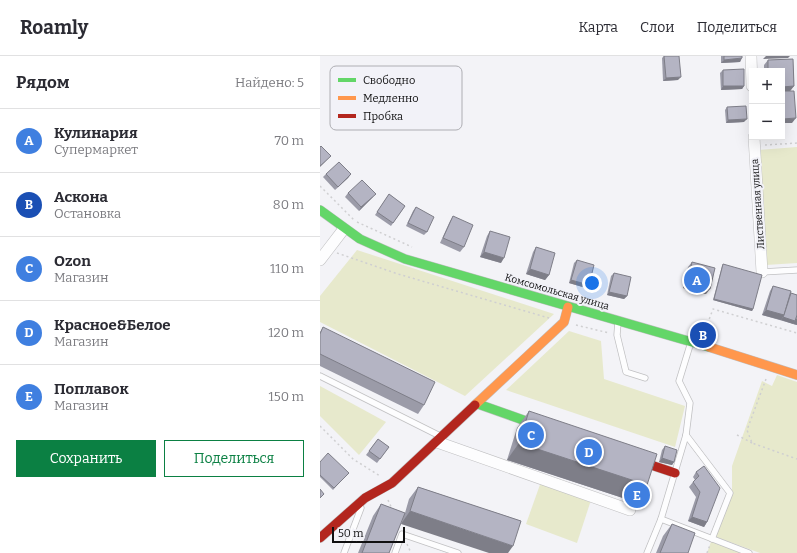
<!DOCTYPE html>
<html lang="ru">
<head>
<meta charset="utf-8">
<style>
  :root { --surface:#fff; --page:#f7f7f7; --text:#2b2b33; --muted:#7c7c81; --line:#e1e1e2; --accent:#0b8043 }
  body { margin:0; font-family:Bitter,serif; background:var(--page); color:var(--text) }
  .controls { position:absolute; right:12px; top:12px; display:grid; overflow:hidden; border-radius:0px; box-shadow:0 4px 16px #0002 }
  .controls button { width:36px; height:36px; display:grid; place-items:center; padding:0; border:0; border-bottom:1px solid var(--line); background:var(--surface); color:var(--text); font:20px sans-serif }
  .scale { position:absolute; left:12px; bottom:10px; width:73px; box-sizing:border-box; padding-left:4px; border:2px solid #101011; border-top:0; font-size:11px; line-height:14px; white-space:nowrap; color:#101011; -webkit-text-stroke:3px #f2f2f8; paint-order:stroke }
  .you { position:absolute; left:272px; top:227px; width:14px; height:14px; margin:-10px; border:3px solid #fff; border-radius:50%; background:#1a73e8; box-shadow:0 0 0 6px #1a73e833 }
  .badge { display:grid; place-items:center; width:26px; height:26px; border-radius:50%; background:var(--accent); color:#fff; font-size:13px; font-weight:700 }
  .pin { position:absolute; translate:-50% -50%; border:2px solid #fff; box-shadow:0 1px 4px #0006 }
  .list { margin:0; padding:0; list-style:none }
  h2 { display:flex; justify-content:space-between; align-items:center; height:52px; margin:0; padding:0 16px; font-size:17px }
  h2 small { font-size:13px; font-weight:400; color:var(--muted) }
  .list li { display:grid; grid-template-columns:26px 1fr auto; gap:12px; align-items:center; box-sizing:border-box; height:64px; padding:0 16px; border-top:1px solid var(--line) }
  .list b { display:block; font-size:15px; white-space:nowrap }
  .list p { margin:0; font-size:13px; white-space:nowrap; color:var(--muted) }
  .list em { font-size:13px; font-style:normal; color:var(--muted) }
  .actions { display:flex; gap:8px; padding:12px 16px }
  .actions a { flex:1; padding:9px 0; border:1px solid var(--accent); border-radius:0px; text-align:center; font-size:14px; color:var(--accent) }
  .actions .main { background:var(--accent); color:#fff }
  .map { position:relative; flex:none; width:477px; height:497px; overflow:hidden }
  header { display:flex; align-items:center; gap:24px; box-sizing:border-box; height:56px; padding:0 20px; background:var(--surface); border-bottom:1px solid var(--line) }
  header strong { font-size:19px }
  nav { display:flex; gap:22px; margin-inline-start:auto; font-size:14px }
  main { display:flex }
  aside { flex:1; background:var(--surface) }
  .map>svg:first-child { display:block }
  .green { fill:#e7e9cc }
  .lines { fill:none; stroke-linecap:round; stroke-linejoin:round }
  .lane-casing { stroke:#c0c0c2; stroke-width:7 }
  .street-casing { stroke:#c0c0c2; stroke-width:12 }
  .fast-casing { stroke:#c0c0c2; stroke-width:10 }
  .slow-casing { stroke:#c0c0c2; stroke-width:10 }
  .jam-casing { stroke:#c0c0c2; stroke-width:10 }
  .path { stroke:#cfcfd1; stroke-width:1.5; stroke-dasharray:2 3; stroke-linecap:butt }
  .lane { stroke:#fdfdfe; stroke-width:5.5 }
  .street { stroke:#fdfdfe; stroke-width:11 }
  .fast { stroke:#63d668; stroke-width:9 }
  .slow { stroke:#ff974d; stroke-width:9 }
  .jam { stroke:#b3261e; stroke-width:9 }
  .wall { fill:#9b9ba8 }
  .shaded-wall { fill:#7e7e88 }
  .building { fill:#b4b4c3; stroke:#7e7e88 }
  .labels { text-anchor:middle; dominant-baseline:central; stroke-width:4; stroke-linejoin:round; paint-order:stroke }
  .street-label { font-size:10px; fill:#101011; stroke:#f2f2f8 }
  .key { fill:#f2f2f8; stroke:#aeaeb3; stroke-width:1 }
  .key-label { font-size:11px; fill:#101011 }
</style>
</head>
<body>
<header>
<strong>Roamly</strong>
<nav><a>Карта</a><a>Слои</a><a>Поделиться</a></nav>
</header>
<main>
<aside>
<h2>Рядом<small>Найдено: 5</small></h2>
<ul class="list">
<li><span class="badge" style="background:#3f7fe0">A</span><div><b>Кулинария</b><p>Супермаркет</p></div><em>70 m</em></li>
<li><span class="badge" style="background:#1a4fb4">B</span><div><b>Аскона</b><p>Остановка</p></div><em>80 m</em></li>
<li><span class="badge" style="background:#3f7fe0">C</span><div><b>Ozon</b><p>Магазин</p></div><em>110 m</em></li>
<li><span class="badge" style="background:#3f7fe0">D</span><div><b>Красное&amp;Белое</b><p>Магазин</p></div><em>120 m</em></li>
<li><span class="badge" style="background:#3f7fe0">E</span><div><b>Поплавок</b><p>Магазин</p></div><em>150 m</em></li>
</ul>
<div class="actions"><a class="main">Сохранить</a><a>Поделиться</a></div>
</aside>
<div class="map">
<svg width="477" height="497" viewBox="0 0 477 497">
  <rect width="100%" height="100%" fill="#f3f3f7"/>
  <!-- green -->
  <g class="green">
    <path d="M 477,91 L 477,207 L 446,209 L 438,94 Z"/>
    <path d="M 37,194 L 234,258 L 145,340 L 0,266 L 0,240 Z"/>
    <path d="M 249,275 L 281,285 L 284,323 L 365,350 L 355,391 L 186,334 Z"/>
    <path d="M 457,319 L 477,326 L 477,497 L 440,497 L 396,481 L 412,436 L 412,410 L 442,325 L 452,330 Z"/>
    <path d="M 0,330 L 66,366 L 39,399 L 0,360 Z"/>
    <path d="M 222,423 L 272,441 L 257,487 L 206,468 Z"/>
    <path d="M 392,483 L 429,497 L 387,497 Z"/>
  </g>
  <g class="lines">
    <!-- lane casing -->
    <g class="lane-casing">
      <g id="lane">
        <path d="M 442,216 L 477,214"/>
        <path d="M 298,266 L 297,279 L 306,316 L 325,322"/>
        <path d="M 0,320 L 120,380"/>
        <path d="M 366,379 L 410,437 L 392,483"/>
        <path d="M 341,463 L 429,497"/>
        <path d="M 24,497 L 41,452"/>
        <path d="M 75,497 L 82,478 L 138,497"/>
        <path d="M 327,497 L 341,463 L 366,379 L 370,347 L 359,325 L 371,286"/>
      </g>
    </g>
    <!-- street casing -->
    <g class="street-casing">
      <g id="street">
        <path d="M 431,0 L 432,30"/>
        <path d="M 434,81 L 442,216"/>
        <path d="M 0,204 L 23,174"/>
        <path d="M 117,386 L 310,454"/>
      </g>
    </g>
    <!-- fast casing -->
    <g class="fast-casing">
      <g id="fast">
        <path d="M 0,154 L 40,183 L 85,203 L 389,291"/>
        <path d="M 158,348 L 223,371"/>
      </g>
    </g>
    <!-- slow casing -->
    <g class="slow-casing">
      <g id="slow">
        <path d="M 389,291 L 477,319"/>
        <path d="M 155,349 L 244,266 L 248,251"/>
      </g>
    </g>
    <!-- jam casing -->
    <g class="jam-casing">
      <g id="jam">
        <path d="M 313,403 L 355,417"/>
        <path d="M 0,482 L 45,442 L 72,427 L 155,349"/>
      </g>
    </g>
    <!-- path -->
    <g class="path">
      <path d="M 445,89 L 477,87"/>
      <path d="M 0,130 L 34,164"/>
      <path d="M 37,166 L 92,191"/>
      <path d="M 17,197 L 78,218 L 229,262"/>
      <path d="M 256,269 L 289,277"/>
      <path d="M 384,277 L 393,253 L 477,277"/>
      <path d="M 446,323 L 427,374 L 432,387 L 477,403"/>
      <path d="M 0,370 L 33,403 L 60,420"/>
      <path d="M 417,379 L 432,387"/>
      <path d="M 68,444 L 72,453"/>
      <path d="M 87,488 L 91,497"/>
      <path d="M 387,497 L 390,489"/>
    </g>
    <!-- lane -->
    <use href="#lane" class="lane"/>
    <!-- street -->
    <use href="#street" class="street"/>
    <!-- fast -->
    <use href="#fast" class="fast"/>
    <!-- slow -->
    <use href="#slow" class="slow"/>
    <!-- jam -->
    <use href="#jam" class="jam"/>
  </g>
  <!-- wall -->
  <g class="wall">
    <path d="M 344,0 L 359,0 L 358,24 L 343,25 L 342,2 Z"/>
    <path d="M 401,0 L 422,0 L 420,6 L 401,7 Z"/>
    <path d="M 473,3 L 474,30 L 470,35 L 462,35 L 462,15 L 444,15 L 444,9 L 448,4 Z"/>
    <path d="M 403,14 L 424,30 L 422,33 L 401,34 L 400,17 Z"/>
    <path d="M 407,51 L 424,66 L 406,67 L 405,54 Z"/>
    <path d="M 6,118 L 31,118 L 28,122 L 15,134 L 3,121 Z"/>
    <path d="M 28,137 L 53,141 L 39,155 L 25,141 Z"/>
    <path d="M 69,138 L 85,150 L 71,170 L 55,159 Z"/>
    <path d="M 96,151 L 107,176 L 104,179 L 86,170 L 93,155 Z"/>
    <path d="M 133,160 L 144,191 L 140,196 L 120,187 L 130,165 Z"/>
    <path d="M 170,175 L 181,207 L 160,201 L 167,180 Z"/>
    <path d="M 216,191 L 229,219 L 225,224 L 206,218 L 213,196 Z"/>
    <path d="M 257,204 L 269,229 L 266,232 L 249,227 L 254,207 Z"/>
    <path d="M 372,206 L 386,238 L 363,232 L 368,211 Z"/>
    <path d="M 403,208 L 433,253 L 432,255 L 393,244 L 402,210 Z"/>
    <path d="M 294,217 L 307,240 L 304,243 L 287,239 L 291,220 Z"/>
    <path d="M 453,230 L 471,237 L 477,239 L 477,269 L 442,259 L 450,235 Z"/>
    <path d="M 3,271 L 104,349 L 98,358 L 0,310 L 0,276 Z"/>
    <path d="M 209,355 L 327,429 L 315,446 L 187,404 L 197,372 Z"/>
    <path d="M 58,383 L 69,391 L 57,407 L 46,399 Z"/>
    <path d="M 345,390 L 354,406 L 352,409 L 339,406 L 342,394 Z"/>
    <path d="M 0,406 L 27,418 L 13,434 L 0,421 Z"/>
    <path d="M 384,410 L 387,466 L 384,471 L 368,465 L 376,441 L 369,431 L 373,426 L 375,424 L 373,421 L 376,416 Z"/>
    <path d="M 98,431 L 201,465 L 81,468 L 84,460 L 69,497 L 38,497 L 53,460 L 61,448 L 85,457 L 89,443 Z"/>
    <path d="M 352,468 L 368,497 L 336,497 L 343,480 Z"/>
  </g>
  <!-- shaded-wall -->
  <g class="shaded-wall">
    <path d="M 446,0 L 470,0 L 468,2 L 443,3 Z"/>
    <path d="M 422,2 L 420,6 L 401,7 L 404,4 Z"/>
    <path d="M 361,21 L 358,24 L 343,25 L 346,22 Z"/>
    <path d="M 403,30 L 424,30 L 422,33 L 401,34 Z"/>
    <path d="M 474,30 L 470,35 L 462,35 L 462,31 Z"/>
    <path d="M 476,62 L 472,67 L 462,67 L 462,63 Z"/>
    <path d="M 427,63 L 424,66 L 406,67 L 408,64 Z"/>
    <path d="M 11,100 L 0,111 L 0,110 Z"/>
    <path d="M 31,118 L 28,122 L 15,134 Z"/>
    <path d="M 56,138 L 39,155 L 41,151 Z"/>
    <path d="M 164,196 L 184,202 L 181,207 L 160,201 Z"/>
    <path d="M 210,213 L 229,219 L 225,224 L 206,218 Z"/>
    <path d="M 251,224 L 269,229 L 266,232 L 249,227 Z"/>
    <path d="M 367,227 L 390,233 L 386,238 L 363,232 Z"/>
    <path d="M 289,236 L 307,240 L 304,243 L 287,239 Z"/>
    <path d="M 394,243 L 433,253 L 432,255 L 393,244 Z"/>
    <path d="M 446,254 L 464,259 L 461,264 L 442,259 Z"/>
    <path d="M 463,261 L 475,265 L 473,268 L 461,264 Z"/>
    <path d="M 476,263 L 477,263 L 477,269 L 473,268 Z"/>
    <path d="M 199,387 L 327,429 L 315,446 L 187,404 Z"/>
    <path d="M 342,402 L 354,406 L 352,409 L 339,406 Z"/>
    <path d="M 90,455 L 193,490 L 188,497 L 169,497 L 81,468 Z"/>
    <path d="M 372,461 L 387,466 L 384,471 L 368,465 Z"/>
  </g>
  <!-- building -->
  <g class="building">
    <path d="M 344,0 L 359,0 L 361,21 L 346,22 Z"/>
    <path d="M 404,0 L 422,0 L 422,2 L 404,4 Z"/>
    <path d="M 473,3 L 474,30 L 462,31 L 462,15 L 448,15 L 448,4 Z"/>
    <path d="M 424,13 L 424,30 L 403,30 L 403,14 Z"/>
    <path d="M 462,35 L 474,35 L 476,62 L 462,63 Z"/>
    <path d="M 426,50 L 427,63 L 408,64 L 407,51 Z"/>
    <path d="M 1,90 L 11,100 L 0,110 L 0,91 Z"/>
    <path d="M 19,106 L 31,118 L 18,131 L 6,118 Z"/>
    <path d="M 42,124 L 56,138 L 41,151 L 28,137 Z"/>
    <path d="M 69,138 L 85,150 L 73,167 L 57,156 Z"/>
    <path d="M 96,151 L 114,161 L 107,176 L 88,167 Z"/>
    <path d="M 133,160 L 153,169 L 144,191 L 123,182 Z"/>
    <path d="M 170,175 L 190,181 L 184,202 L 164,196 Z"/>
    <path d="M 216,191 L 235,197 L 229,219 L 210,213 Z"/>
    <path d="M 257,204 L 274,209 L 269,229 L 251,224 Z"/>
    <path d="M 372,206 L 395,212 L 390,233 L 367,227 Z"/>
    <path d="M 403,208 L 442,219 L 433,253 L 394,243 Z"/>
    <path d="M 294,217 L 311,221 L 307,240 L 289,236 Z"/>
    <path d="M 453,230 L 471,235 L 464,259 L 446,254 Z"/>
    <path d="M 471,237 L 477,239 L 477,259 L 475,265 L 463,261 L 464,259 Z"/>
    <path d="M 3,271 L 115,326 L 104,349 L 0,298 L 0,278 Z"/>
    <path d="M 209,355 L 337,398 L 327,429 L 199,387 Z"/>
    <path d="M 58,383 L 69,391 L 60,403 L 49,395 Z"/>
    <path d="M 345,390 L 357,394 L 354,406 L 342,402 Z"/>
    <path d="M 8,397 L 29,417 L 14,432 L 0,419 L 0,406 Z"/>
    <path d="M 384,410 L 400,432 L 387,466 L 372,461 L 380,436 L 373,426 L 379,420 L 376,416 Z"/>
    <path d="M 98,431 L 201,465 L 193,490 L 90,455 Z"/>
    <path d="M 0,433 L 4,438 L 0,442 Z"/>
    <path d="M 61,448 L 85,457 L 69,497 L 42,497 Z"/>
    <path d="M 352,468 L 375,477 L 368,497 L 340,497 Z"/>
  </g>
  <g class="labels">
    <!-- street labels -->
    <g class="street-label">
      <text transform="translate(438 148) rotate(-94)">Лиственная улица</text>
      <text transform="translate(237 236) rotate(16)">Комсомольская улица</text>
    </g>
  </g>
  <!-- legend -->
  <rect x="10" y="10" width="132" height="64" rx="6" class="key"/>
  <rect x="18" y="22" width="18" height="4" fill="#63d668"/>
  <rect x="18" y="40" width="18" height="4" fill="#ff974d"/>
  <rect x="18" y="58" width="18" height="4" fill="#b3261e"/>
  <g class="key-label">
    <text x="43" y="28">Свободно</text>
    <text x="43" y="46">Медленно</text>
    <text x="43" y="64">Пробка</text>
  </g>
</svg>
<div class="controls">
<button>+</button>
<button>−</button>
</div>
<div class="scale">50 m</div>
<div class="you"></div>
<div class="pin badge" style="left:377px;top:224px;background:#3f7fe0">A</div>
<div class="pin badge" style="left:383px;top:279px;background:#1a4fb4">B</div>
<div class="pin badge" style="left:211px;top:379px;background:#3f7fe0">C</div>
<div class="pin badge" style="left:269px;top:396px;background:#3f7fe0">D</div>
<div class="pin badge" style="left:317px;top:439px;background:#3f7fe0">E</div>
</div>
</main>
</body>
</html>
